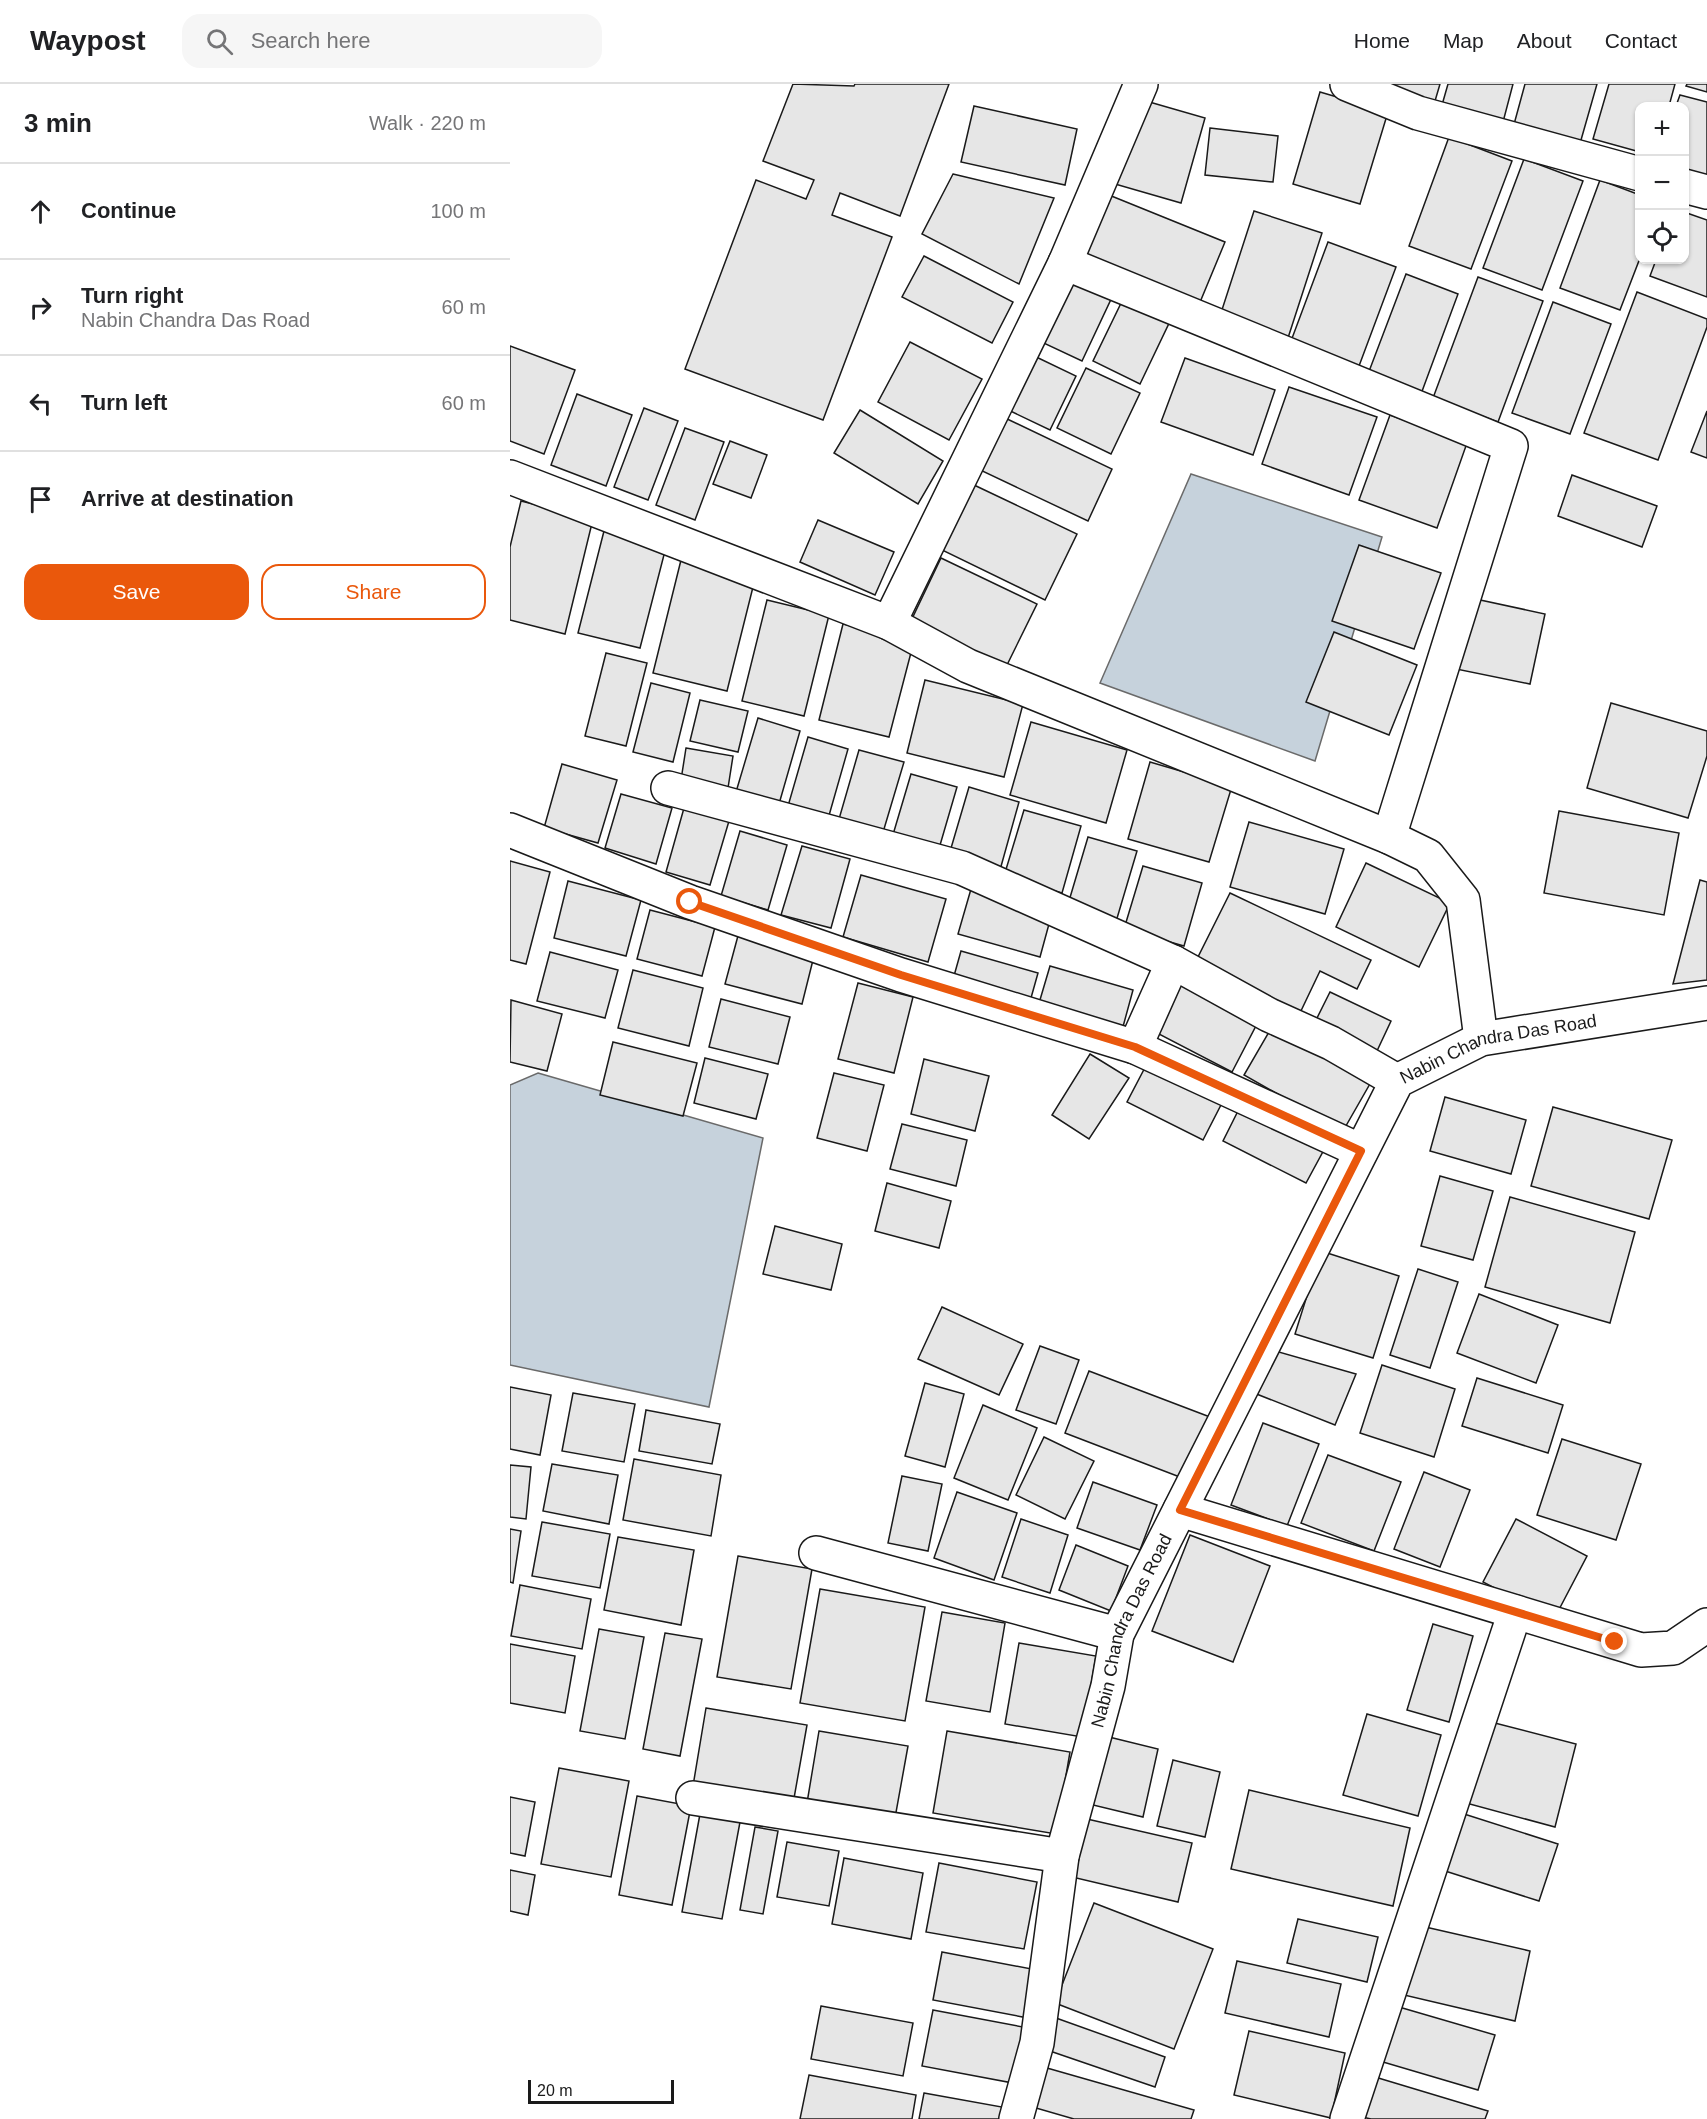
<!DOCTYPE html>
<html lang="en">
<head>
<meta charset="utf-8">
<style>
  :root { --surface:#fff; --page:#f6f6f6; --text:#202124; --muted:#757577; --line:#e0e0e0; --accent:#ea580c }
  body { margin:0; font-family:Arial,sans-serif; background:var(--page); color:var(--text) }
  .controls { position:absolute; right:18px; top:18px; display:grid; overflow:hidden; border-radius:12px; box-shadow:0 2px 4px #0004 }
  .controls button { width:54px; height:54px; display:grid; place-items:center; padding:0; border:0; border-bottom:2px solid var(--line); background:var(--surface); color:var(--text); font:30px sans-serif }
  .scale { position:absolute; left:18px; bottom:15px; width:146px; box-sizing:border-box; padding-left:6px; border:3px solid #1a1a1a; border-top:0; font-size:16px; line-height:21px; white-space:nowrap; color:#1a1a1a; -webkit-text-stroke:4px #fff; paint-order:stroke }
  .stop { position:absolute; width:18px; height:18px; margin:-14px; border:4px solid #ea580c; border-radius:50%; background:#fff }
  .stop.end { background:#ea580c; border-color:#fff; box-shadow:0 2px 6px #0008 }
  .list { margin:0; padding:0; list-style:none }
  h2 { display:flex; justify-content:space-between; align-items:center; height:78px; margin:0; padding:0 24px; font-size:26px }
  h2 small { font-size:20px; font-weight:400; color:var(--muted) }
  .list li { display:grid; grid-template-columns:39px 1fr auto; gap:18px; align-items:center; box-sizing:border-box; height:96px; padding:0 24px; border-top:2px solid var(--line) }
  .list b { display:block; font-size:22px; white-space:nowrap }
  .list p { margin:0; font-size:20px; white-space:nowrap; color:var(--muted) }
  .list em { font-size:20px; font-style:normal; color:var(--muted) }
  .actions { display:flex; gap:12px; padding:18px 24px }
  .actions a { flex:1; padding:14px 0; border:2px solid var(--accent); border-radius:18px; text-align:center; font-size:21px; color:var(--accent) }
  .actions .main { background:var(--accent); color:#fff }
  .icon { flex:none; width:33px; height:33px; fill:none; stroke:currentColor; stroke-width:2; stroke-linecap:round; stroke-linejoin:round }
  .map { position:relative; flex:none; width:1197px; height:2035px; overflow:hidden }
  header { display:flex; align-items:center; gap:36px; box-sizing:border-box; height:84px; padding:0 30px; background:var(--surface); border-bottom:2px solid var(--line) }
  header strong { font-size:28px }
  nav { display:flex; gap:33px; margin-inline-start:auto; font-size:21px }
  .search { width:420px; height:54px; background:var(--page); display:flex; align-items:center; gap:15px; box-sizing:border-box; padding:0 21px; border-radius:18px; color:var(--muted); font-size:22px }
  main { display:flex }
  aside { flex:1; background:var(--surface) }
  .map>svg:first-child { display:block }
  .water { fill:#c6d2dc; stroke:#6a6a6a; stroke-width:1.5 }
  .building { fill:#e6e6e6; stroke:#1a1a1a; stroke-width:1.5 }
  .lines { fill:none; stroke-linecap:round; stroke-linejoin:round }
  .minor-casing { stroke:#1a1a1a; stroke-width:36 }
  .minor { stroke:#fff; stroke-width:33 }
  .route { stroke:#ea580c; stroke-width:8 }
  .labels { text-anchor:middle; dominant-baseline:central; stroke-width:4.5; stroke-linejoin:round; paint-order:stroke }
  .street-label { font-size:18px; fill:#1a1a1a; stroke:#fff }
</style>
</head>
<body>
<header>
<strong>Waypost</strong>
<div class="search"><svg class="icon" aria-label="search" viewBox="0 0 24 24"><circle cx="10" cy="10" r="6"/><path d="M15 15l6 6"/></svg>Search here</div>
<nav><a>Home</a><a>Map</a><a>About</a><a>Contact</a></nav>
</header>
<main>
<aside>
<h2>3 min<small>Walk · 220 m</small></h2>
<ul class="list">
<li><svg class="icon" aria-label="ahead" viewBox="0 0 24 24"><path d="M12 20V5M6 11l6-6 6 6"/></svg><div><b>Continue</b></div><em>100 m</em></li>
<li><svg class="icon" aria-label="right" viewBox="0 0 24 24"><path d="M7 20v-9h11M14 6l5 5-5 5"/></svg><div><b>Turn right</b><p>Nabin Chandra Das Road</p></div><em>60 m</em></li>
<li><svg class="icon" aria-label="left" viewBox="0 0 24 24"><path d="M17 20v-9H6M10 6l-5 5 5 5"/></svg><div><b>Turn left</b></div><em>60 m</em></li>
<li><svg class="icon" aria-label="arrive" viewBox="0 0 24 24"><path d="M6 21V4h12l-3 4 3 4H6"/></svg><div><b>Arrive at destination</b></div></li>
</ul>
<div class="actions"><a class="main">Save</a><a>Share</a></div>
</aside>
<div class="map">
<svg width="1197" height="2035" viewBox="0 0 1197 2035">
  <rect width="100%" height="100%" fill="#fff"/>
  <!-- water -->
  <g class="water">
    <path d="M 681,390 L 872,453 L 805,677 L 590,599 Z"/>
    <path d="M 28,989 L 253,1054 L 199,1323 L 0,1281 L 0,1001 Z"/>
  </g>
  <!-- building -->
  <g class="building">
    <path d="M 283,0 L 344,2 L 345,0 L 439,0 L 390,132 L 330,109 L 322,131 L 382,153 L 313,336 L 175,285 L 246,96 L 296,115 L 304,96 L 253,77 Z"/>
    <path d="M 865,0 L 930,0 L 925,17 Z"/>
    <path d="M 938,0 L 1003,0 L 993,38 L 932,21 Z"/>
    <path d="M 1015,0 L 1087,0 L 1069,63 L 1003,44 Z"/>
    <path d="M 1099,0 L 1165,0 L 1159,22 L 1130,22 L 1130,68 L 1083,55 Z"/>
    <path d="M 1177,0 L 1197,0 L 1197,8 L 1176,2 Z"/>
    <path d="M 810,8 L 878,28 L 850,120 L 783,100 Z"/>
    <path d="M 1170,11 L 1197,18 L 1197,93 L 1174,87 L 1174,22 L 1166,22 Z"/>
    <path d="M 629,15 L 695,34 L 671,119 L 605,100 Z"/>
    <path d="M 464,22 L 567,45 L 555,101 L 451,78 Z"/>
    <path d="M 700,44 L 768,52 L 763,98 L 695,91 Z"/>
    <path d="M 939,53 L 1002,77 L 961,185 L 899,162 Z"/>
    <path d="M 1014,75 L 1073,97 L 1032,206 L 973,184 Z"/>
    <path d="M 443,90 L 544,114 L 509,200 L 412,150 Z"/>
    <path d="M 1090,96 L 1130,111 L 1130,174 L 1110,226 L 1050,204 Z"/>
    <path d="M 594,109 L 715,158 L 688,223 L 567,174 Z"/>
    <path d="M 744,127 L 812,149 L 777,257 L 709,235 Z"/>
    <path d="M 1174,128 L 1197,136 L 1197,213 L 1140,192 L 1146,176 L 1174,176 Z"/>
    <path d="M 818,158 L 886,183 L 849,282 L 781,257 Z"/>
    <path d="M 414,172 L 503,218 L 482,259 L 392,213 Z"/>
    <path d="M 556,189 L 603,211 L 572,277 L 525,255 Z"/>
    <path d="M 896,190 L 948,210 L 911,310 L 858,290 Z"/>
    <path d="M 968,193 L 1033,217 L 988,338 L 923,314 Z"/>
    <path d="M 1127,208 L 1197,235 L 1197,243 L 1148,376 L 1074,349 Z"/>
    <path d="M 615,211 L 662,233 L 630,300 L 583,277 Z"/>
    <path d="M 1043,218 L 1101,240 L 1060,350 L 1002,329 Z"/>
    <path d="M 400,258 L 472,295 L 439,356 L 368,318 Z"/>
    <path d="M 0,262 L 65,286 L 34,370 L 0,357 Z"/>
    <path d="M 520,270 L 566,292 L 540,346 L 494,324 Z"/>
    <path d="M 675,274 L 765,306 L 743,371 L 651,338 Z"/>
    <path d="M 576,284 L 630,309 L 601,370 L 547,344 Z"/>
    <path d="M 779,303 L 867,333 L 839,411 L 752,380 Z"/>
    <path d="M 67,310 L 122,331 L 96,402 L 41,381 Z"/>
    <path d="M 134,324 L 168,337 L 138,416 L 104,403 Z"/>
    <path d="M 350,326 L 433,377 L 408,420 L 324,369 Z"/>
    <path d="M 1197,327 L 1197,374 L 1181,368 Z"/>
    <path d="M 880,331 L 957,359 L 927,444 L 849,416 Z"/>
    <path d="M 493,333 L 602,385 L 578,437 L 468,385 Z"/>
    <path d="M 175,344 L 214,358 L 185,436 L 146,421 Z"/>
    <path d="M 220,357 L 257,371 L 241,414 L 203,400 Z"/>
    <path d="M 1062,391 L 1147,422 L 1132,463 L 1048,432 Z"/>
    <path d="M 464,401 L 567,450 L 535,516 L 432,466 Z"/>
    <path d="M 11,417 L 83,435 L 55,550 L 0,536 L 0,463 Z"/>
    <path d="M 308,436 L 384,468 L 365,511 L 290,478 Z"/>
    <path d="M 94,447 L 156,463 L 130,564 L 68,549 Z"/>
    <path d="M 849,461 L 931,489 L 904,565 L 822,537 Z"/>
    <path d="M 431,474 L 527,520 L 495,585 L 400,539 Z"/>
    <path d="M 171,476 L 245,495 L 217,607 L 143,589 Z"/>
    <path d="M 961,514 L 1035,530 L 1020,600 L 946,585 Z"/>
    <path d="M 257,516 L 319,531 L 294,632 L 232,617 Z"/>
    <path d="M 333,540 L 404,557 L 379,653 L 309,636 Z"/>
    <path d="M 824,548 L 907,581 L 879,651 L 796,618 Z"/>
    <path d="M 96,569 L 137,579 L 116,662 L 75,652 Z"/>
    <path d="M 415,596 L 513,620 L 494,693 L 397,669 Z"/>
    <path d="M 141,599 L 180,609 L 163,678 L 123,668 Z"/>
    <path d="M 190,616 L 238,627 L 228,668 L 180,657 Z"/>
    <path d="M 1101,619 L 1197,647 L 1197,672 L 1178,734 L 1077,704 Z"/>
    <path d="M 248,634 L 290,647 L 269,720 L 226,708 Z"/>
    <path d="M 521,638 L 617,666 L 596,739 L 500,711 Z"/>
    <path d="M 298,653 L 338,665 L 316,742 L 276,729 Z"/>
    <path d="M 176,664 L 223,672 L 218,704 L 171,696 Z"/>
    <path d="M 349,666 L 394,678 L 371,755 L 327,742 Z"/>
    <path d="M 640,678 L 722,702 L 699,778 L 618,755 Z"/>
    <path d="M 52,680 L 107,696 L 88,759 L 34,744 Z"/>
    <path d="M 401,690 L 447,703 L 428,768 L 382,754 Z"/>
    <path d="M 459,703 L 509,718 L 490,786 L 439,771 Z"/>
    <path d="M 111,710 L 162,724 L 146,780 L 95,764 Z"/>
    <path d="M 174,724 L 219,737 L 200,801 L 156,788 Z"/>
    <path d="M 514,726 L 571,742 L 552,809 L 494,792 Z"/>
    <path d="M 1049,727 L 1169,749 L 1154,831 L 1034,809 Z"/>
    <path d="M 739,738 L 834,765 L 815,830 L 720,803 Z"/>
    <path d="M 230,747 L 277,761 L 258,826 L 211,812 Z"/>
    <path d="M 578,753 L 627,767 L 605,841 L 556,827 Z"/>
    <path d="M 292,762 L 340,775 L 321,844 L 271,831 Z"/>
    <path d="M 0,777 L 40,788 L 16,880 L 0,876 Z"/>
    <path d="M 856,779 L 940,819 L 909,883 L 826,843 Z"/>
    <path d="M 633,782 L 692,799 L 674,862 L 614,845 Z"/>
    <path d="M 351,791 L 436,815 L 418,878 L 333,853 Z"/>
    <path d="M 1190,796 L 1197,798 L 1197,896 L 1163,900 Z"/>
    <path d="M 58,797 L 131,816 L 116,872 L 44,854 Z"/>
    <path d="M 461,805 L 542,829 L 530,873 L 448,850 Z"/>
    <path d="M 720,809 L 861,876 L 847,905 L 810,887 L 789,931 L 684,881 Z"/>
    <path d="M 140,826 L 205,843 L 192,892 L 127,875 Z"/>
    <path d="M 229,848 L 305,868 L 292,920 L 215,900 Z"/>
    <path d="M 451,867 L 528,889 L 519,921 L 442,899 Z"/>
    <path d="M 40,868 L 108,886 L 95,934 L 27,917 Z"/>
    <path d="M 540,882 L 623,906 L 611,950 L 527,926 Z"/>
    <path d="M 123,886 L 193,904 L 179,962 L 108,944 Z"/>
    <path d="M 670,896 L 749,936 L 722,988 L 645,948 Z"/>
    <path d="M 348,899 L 403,913 L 384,989 L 328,975 Z"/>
    <path d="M 820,908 L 881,937 L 866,969 L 804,940 Z"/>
    <path d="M 211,915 L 280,933 L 268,980 L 199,963 Z"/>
    <path d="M 1,916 L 52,930 L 37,987 L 0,978 Z"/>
    <path d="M 763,941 L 861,998 L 833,1047 L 734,991 Z"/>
    <path d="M 103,958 L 187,979 L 173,1032 L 90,1011 Z"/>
    <path d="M 580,970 L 619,994 L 579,1055 L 542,1031 Z"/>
    <path d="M 195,974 L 258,990 L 246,1035 L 184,1019 Z"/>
    <path d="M 640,974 L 715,1013 L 693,1056 L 617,1018 Z"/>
    <path d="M 414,975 L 479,992 L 465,1047 L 401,1030 Z"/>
    <path d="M 324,989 L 374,1001 L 357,1067 L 307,1054 Z"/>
    <path d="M 935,1013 L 1016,1036 L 1001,1090 L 920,1067 Z"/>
    <path d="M 732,1019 L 816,1062 L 796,1099 L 713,1057 Z"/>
    <path d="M 1043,1023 L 1162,1056 L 1139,1135 L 1021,1102 Z"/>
    <path d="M 392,1040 L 457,1056 L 446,1102 L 380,1085 Z"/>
    <path d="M 930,1092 L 983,1107 L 963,1176 L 911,1162 Z"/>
    <path d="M 377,1099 L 441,1117 L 429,1164 L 365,1147 Z"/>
    <path d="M 1000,1113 L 1125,1148 L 1100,1239 L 975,1203 Z"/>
    <path d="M 265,1142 L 332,1160 L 321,1206 L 253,1190 Z"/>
    <path d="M 811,1167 L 889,1192 L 863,1274 L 785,1250 Z"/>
    <path d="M 908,1185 L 948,1198 L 920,1284 L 880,1271 Z"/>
    <path d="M 969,1210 L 1048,1241 L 1026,1299 L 947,1269 Z"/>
    <path d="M 432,1223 L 513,1260 L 489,1311 L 408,1275 Z"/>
    <path d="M 530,1262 L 569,1276 L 546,1340 L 506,1326 Z"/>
    <path d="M 758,1265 L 846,1290 L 825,1341 L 739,1307 Z"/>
    <path d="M 872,1281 L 945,1305 L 924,1373 L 850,1349 Z"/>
    <path d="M 579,1287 L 700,1333 L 675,1395 L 555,1349 Z"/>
    <path d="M 967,1294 L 1053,1321 L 1038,1369 L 952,1342 Z"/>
    <path d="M 415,1299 L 454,1310 L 435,1383 L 395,1372 Z"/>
    <path d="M 0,1303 L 41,1311 L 30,1371 L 0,1365 Z"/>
    <path d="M 63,1309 L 125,1320 L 114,1378 L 52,1367 Z"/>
    <path d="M 473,1321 L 527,1344 L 498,1416 L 444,1394 Z"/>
    <path d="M 136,1326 L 210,1340 L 202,1380 L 129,1367 Z"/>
    <path d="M 753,1339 L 809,1360 L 777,1442 L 721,1421 Z"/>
    <path d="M 534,1353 L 584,1377 L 555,1435 L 506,1411 Z"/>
    <path d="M 1052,1355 L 1131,1380 L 1106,1456 L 1027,1431 Z"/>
    <path d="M 818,1371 L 891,1398 L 864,1467 L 791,1439 Z"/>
    <path d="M 124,1375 L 211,1391 L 201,1452 L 113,1436 Z"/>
    <path d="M 42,1380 L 108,1391 L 99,1440 L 33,1427 Z"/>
    <path d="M 0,1381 L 21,1383 L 16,1435 L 0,1433 Z"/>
    <path d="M 914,1388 L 960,1406 L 930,1483 L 884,1465 Z"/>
    <path d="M 392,1392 L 432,1400 L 418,1467 L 378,1459 Z"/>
    <path d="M 583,1398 L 647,1421 L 630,1466 L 567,1444 Z"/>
    <path d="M 447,1408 L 507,1429 L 484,1496 L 424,1474 Z"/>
    <path d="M 511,1435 L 558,1451 L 540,1509 L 492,1493 Z"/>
    <path d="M 1006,1435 L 1077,1472 L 1044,1535 L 973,1498 Z"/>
    <path d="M 32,1438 L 100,1450 L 90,1504 L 22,1492 Z"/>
    <path d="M 0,1445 L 11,1447 L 3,1499 L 0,1498 Z"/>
    <path d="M 680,1451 L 760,1482 L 723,1578 L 642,1547 Z"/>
    <path d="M 108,1453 L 184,1466 L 171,1541 L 94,1526 Z"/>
    <path d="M 566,1461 L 618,1482 L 601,1527 L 549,1506 Z"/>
    <path d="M 228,1472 L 302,1485 L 281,1605 L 207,1593 Z"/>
    <path d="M 10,1501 L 81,1515 L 72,1565 L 1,1552 Z"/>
    <path d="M 310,1505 L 415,1523 L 395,1637 L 290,1619 Z"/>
    <path d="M 432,1528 L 495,1539 L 480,1628 L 416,1617 Z"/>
    <path d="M 923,1540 L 963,1552 L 939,1638 L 897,1626 Z"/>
    <path d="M 89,1545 L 134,1553 L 115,1655 L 70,1647 Z"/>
    <path d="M 155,1549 L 192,1555 L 170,1672 L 133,1665 Z"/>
    <path d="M 509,1559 L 586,1572 L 572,1653 L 495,1640 Z"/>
    <path d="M 0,1560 L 65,1572 L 55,1629 L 0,1619 Z"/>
    <path d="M 196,1624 L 297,1641 L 283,1720 L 183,1702 Z"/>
    <path d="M 857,1630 L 931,1651 L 908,1732 L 833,1711 Z"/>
    <path d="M 977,1637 L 1066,1660 L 1045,1743 L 956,1719 Z"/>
    <path d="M 309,1647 L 398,1662 L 385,1734 L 297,1719 Z"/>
    <path d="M 437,1647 L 560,1668 L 546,1750 L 423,1729 Z"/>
    <path d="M 599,1653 L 648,1665 L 633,1733 L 583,1721 Z"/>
    <path d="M 663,1676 L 710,1688 L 695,1753 L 647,1742 Z"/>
    <path d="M 49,1684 L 119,1697 L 101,1793 L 31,1780 Z"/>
    <path d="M 739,1706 L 900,1744 L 883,1822 L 721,1785 Z"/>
    <path d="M 127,1712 L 181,1722 L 162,1821 L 109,1811 Z"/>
    <path d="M 0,1713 L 25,1718 L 15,1772 L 0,1769 Z"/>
    <path d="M 951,1729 L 1048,1760 L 1029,1817 L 932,1786 Z"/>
    <path d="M 190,1730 L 230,1738 L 212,1835 L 172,1828 Z"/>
    <path d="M 577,1735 L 682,1759 L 668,1818 L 562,1793 Z"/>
    <path d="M 245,1743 L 268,1747 L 253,1830 L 230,1826 Z"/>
    <path d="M 277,1758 L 329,1767 L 319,1822 L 267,1813 Z"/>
    <path d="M 334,1774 L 413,1789 L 401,1855 L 322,1840 Z"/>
    <path d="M 429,1779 L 527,1798 L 514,1865 L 416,1848 Z"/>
    <path d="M 0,1786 L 25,1791 L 18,1831 L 0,1827 Z"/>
    <path d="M 584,1819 L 703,1865 L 664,1965 L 545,1919 Z"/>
    <path d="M 788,1835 L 868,1853 L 857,1898 L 777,1879 Z"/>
    <path d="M 911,1842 L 1020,1867 L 1005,1937 L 894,1911 Z"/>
    <path d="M 432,1868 L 527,1886 L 518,1934 L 423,1916 Z"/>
    <path d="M 727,1877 L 831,1900 L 819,1953 L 715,1929 Z"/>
    <path d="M 311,1922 L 403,1939 L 393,1992 L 301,1975 Z"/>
    <path d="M 889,1923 L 985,1951 L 968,2006 L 873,1978 Z"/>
    <path d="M 423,1926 L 513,1943 L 503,1999 L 412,1982 Z"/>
    <path d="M 546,1934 L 655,1973 L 645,2003 L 534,1965 Z"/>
    <path d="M 739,1947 L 835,1969 L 821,2034 L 724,2011 Z"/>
    <path d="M 537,1984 L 684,2026 L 681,2035 L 564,2035 L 526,2024 Z"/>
    <path d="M 299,1991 L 406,2011 L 402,2035 L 290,2035 Z"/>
    <path d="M 865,1993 L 978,2027 L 975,2035 L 861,2035 L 852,2033 Z"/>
    <path d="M 414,2009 L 492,2023 L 490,2035 L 409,2035 Z"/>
  </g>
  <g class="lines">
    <!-- minor casing -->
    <g class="minor-casing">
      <g id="minor">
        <path d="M 837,0 L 908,29 L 1130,90"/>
        <path d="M 1174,102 L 1197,108"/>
        <path d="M 555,179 L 1001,362 L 879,753"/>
        <path d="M 0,393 L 379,539 L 458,582 L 879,753 L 918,772 L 953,816 L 971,955"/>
        <path d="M 379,539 L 555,179 L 631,0"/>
        <path d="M 158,704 L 452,784 L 663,878 L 759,931 L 821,959 L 887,997"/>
        <path d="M 0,746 L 180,818 L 391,891 L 625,963 L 851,1067"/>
        <path d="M 625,963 L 663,878"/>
        <path d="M 670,1426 L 1131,1566 L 1163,1564 L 1197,1541"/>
        <path d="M 306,1469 L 607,1550"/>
        <path d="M 183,1714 L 552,1772"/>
        <path id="s1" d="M 506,2035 L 527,1959 L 552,1772 L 598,1602 L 607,1550 L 887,997 L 971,955 L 1197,919"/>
        <path d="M 837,2035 L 1005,1528"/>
      </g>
    </g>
    <!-- minor -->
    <use href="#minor" class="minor"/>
  </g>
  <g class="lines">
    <!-- route -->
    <path class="route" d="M 180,818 L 391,891 L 625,963 L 851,1067 L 670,1426 L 1105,1558"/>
  </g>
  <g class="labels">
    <!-- street labels -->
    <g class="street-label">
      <text stroke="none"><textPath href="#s1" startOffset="1224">Nabin Chandra Das Road</textPath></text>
      <text stroke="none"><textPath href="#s1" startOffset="504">Nabin Chandra Das Road</textPath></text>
    </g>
  </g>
</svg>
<div class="controls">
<button>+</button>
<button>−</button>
<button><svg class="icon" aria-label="locate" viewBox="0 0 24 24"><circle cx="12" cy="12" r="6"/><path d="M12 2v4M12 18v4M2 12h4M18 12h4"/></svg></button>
</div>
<div class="scale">20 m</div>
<div class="stop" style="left:180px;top:818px"></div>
<div class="stop end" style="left:1105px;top:1558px"></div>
</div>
</main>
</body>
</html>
